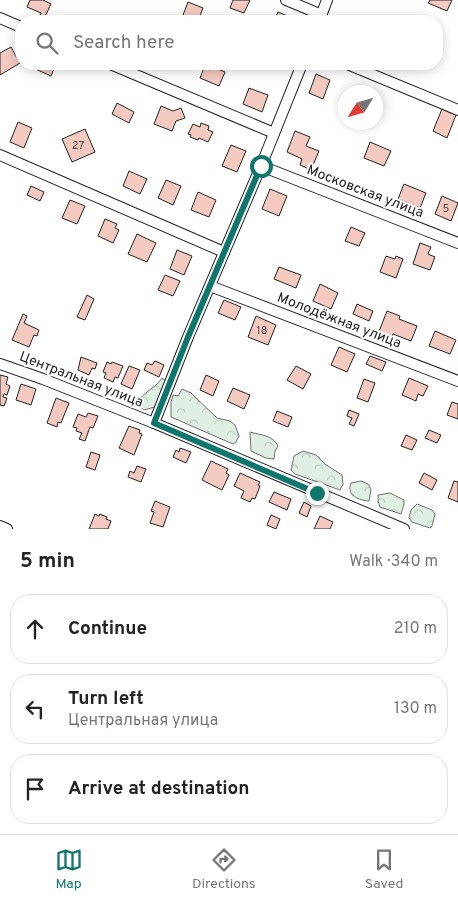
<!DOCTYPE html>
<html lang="en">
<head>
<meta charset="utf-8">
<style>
  :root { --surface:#fff; --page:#f2f2f2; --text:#222; --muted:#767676; --line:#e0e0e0; --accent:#0f766e }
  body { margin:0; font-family:Overpass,sans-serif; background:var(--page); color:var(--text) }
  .compass { position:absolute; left:338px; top:85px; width:45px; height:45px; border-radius:50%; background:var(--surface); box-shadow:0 2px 12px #0003; rotate:233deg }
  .stop { position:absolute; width:15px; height:15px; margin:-11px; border:4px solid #0f766e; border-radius:50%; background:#fff }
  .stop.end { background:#0f766e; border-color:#fff; box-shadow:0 1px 5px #0008 }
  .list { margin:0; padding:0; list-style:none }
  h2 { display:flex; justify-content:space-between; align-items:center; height:65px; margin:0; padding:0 20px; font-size:21px }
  h2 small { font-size:16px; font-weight:400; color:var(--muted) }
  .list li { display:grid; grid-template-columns:32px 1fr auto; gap:15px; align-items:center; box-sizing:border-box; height:70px; margin:0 10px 10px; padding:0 10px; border:1px solid var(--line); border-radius:20px }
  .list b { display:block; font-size:19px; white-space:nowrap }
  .list p { margin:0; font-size:16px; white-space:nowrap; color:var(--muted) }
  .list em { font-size:16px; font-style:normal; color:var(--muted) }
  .icon { flex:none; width:28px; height:28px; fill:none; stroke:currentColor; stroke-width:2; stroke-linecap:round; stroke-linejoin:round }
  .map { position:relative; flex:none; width:458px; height:529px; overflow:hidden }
  .search { position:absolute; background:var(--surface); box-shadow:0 2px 12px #0003; left:15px; right:15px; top:15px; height:55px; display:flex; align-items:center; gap:12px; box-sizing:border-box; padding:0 18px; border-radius:20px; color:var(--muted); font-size:19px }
  .sheet { height:305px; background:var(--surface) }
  nav { display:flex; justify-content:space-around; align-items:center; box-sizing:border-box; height:70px; border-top:1px solid var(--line); background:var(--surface); font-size:14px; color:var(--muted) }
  nav a { display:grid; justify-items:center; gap:2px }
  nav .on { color:var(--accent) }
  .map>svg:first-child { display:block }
  .forest { fill:url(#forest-crowns); stroke:#6f6f6f }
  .building { fill:#f3c9c0; stroke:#222 }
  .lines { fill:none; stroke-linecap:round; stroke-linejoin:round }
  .minor-casing { stroke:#222; stroke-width:12 }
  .minor { stroke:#fff; stroke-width:10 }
  .route { stroke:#0f766e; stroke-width:6 }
  .labels { text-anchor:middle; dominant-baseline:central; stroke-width:4; stroke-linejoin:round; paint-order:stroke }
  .number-label { font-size:11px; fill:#564c4a }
  .street-label { font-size:14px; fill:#222; stroke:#fff }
</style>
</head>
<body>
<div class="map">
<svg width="458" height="529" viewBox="0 0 458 529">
  <defs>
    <pattern id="forest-crowns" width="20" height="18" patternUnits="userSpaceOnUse" patternTransform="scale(1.25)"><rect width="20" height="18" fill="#e0efe3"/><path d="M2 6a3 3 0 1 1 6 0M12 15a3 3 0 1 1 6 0" fill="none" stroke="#c0cdc2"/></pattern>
  </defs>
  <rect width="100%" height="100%" fill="#fff"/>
  <!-- forest -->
  <g class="forest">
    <path d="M 162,378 L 166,381 L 155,407 L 144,410 L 137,404 C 143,391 155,389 162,378 Z"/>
    <path d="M 182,389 L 191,393 L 217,418 L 230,421 L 235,425 L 239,436 L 236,442 L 233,444 L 171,417 L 171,402 L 173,395 L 178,396 Z"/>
    <path d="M 250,432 C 260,435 273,435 278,446 L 275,451 L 274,459 L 266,458 L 251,451 Z"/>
    <path d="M 303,451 L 316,455 L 325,464 L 342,475 L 343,484 L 340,490 L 295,474 L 291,470 L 294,456 Z"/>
    <path d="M 361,481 L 368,484 L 371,489 L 369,501 C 359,500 346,496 351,483 Z"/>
    <path d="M 390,493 L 404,500 L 404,504 L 401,514 L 380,507 L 378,501 L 378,495 Z"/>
    <path d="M 417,504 L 432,510 L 435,514 L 432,526 L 430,528 L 412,522 L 409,518 L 411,510 Z"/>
  </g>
  <!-- building -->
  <g class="building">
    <path d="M 30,0 L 43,0 L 51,4 L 43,21 L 37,21 L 41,13 L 27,7 Z"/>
    <path d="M 233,0 L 250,0 L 244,13 L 230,8 Z"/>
    <path d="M 430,0 L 452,0 L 447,11 L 428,3 Z"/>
    <path d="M 188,2 L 203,8 L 198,21 L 183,15 Z"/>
    <path d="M 278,12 L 292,18 L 291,21 L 274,21 Z"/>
    <path d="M 11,47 L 20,63 L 0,75 L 0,53 Z"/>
    <path d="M 34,64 L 56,64 L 51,76 L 33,68 Z"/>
    <path d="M 211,66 L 225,72 L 219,86 L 200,78 L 204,68 L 210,70 Z"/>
    <path d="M 316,74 L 330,80 L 323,99 L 309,93 Z"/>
    <path d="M 249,88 L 268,95 L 262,112 L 243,104 Z"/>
    <path d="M 117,103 L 134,112 L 129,123 L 112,114 Z"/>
    <path d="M 161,106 L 173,111 L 181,108 L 185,118 L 176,121 L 172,131 L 154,124 Z"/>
    <path d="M 442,109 L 456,115 L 447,138 L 433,131 Z"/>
    <path d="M 18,122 L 32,128 L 24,148 L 10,142 Z"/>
    <path d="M 201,123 L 209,126 L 208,130 L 213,132 L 208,142 L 199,138 L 198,140 L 190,137 L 191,135 L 188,134 L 193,124 L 200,127 Z"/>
    <path d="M 85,129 L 95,152 L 72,162 L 62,139 Z"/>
    <path d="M 295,131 L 310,137 L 306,146 L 319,151 L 311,170 L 300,165 L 302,159 L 287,152 Z"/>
    <path d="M 370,142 L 391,151 L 384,166 L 364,158 Z"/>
    <path d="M 231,145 L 246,151 L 237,172 L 222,166 Z"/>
    <path d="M 129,171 L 147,179 L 140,194 L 123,186 Z"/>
    <path d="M 166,180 L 181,186 L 173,205 L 158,198 Z"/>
    <path d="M 404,184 L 426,193 L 420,208 L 398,199 Z"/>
    <path d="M 31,186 L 44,192 L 40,201 L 27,195 Z"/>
    <path d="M 270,189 L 287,196 L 279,216 L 262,209 Z"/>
    <path d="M 198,192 L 216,200 L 209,217 L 191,210 Z"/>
    <path d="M 442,196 L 458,203 L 451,221 L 435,214 Z"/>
    <path d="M 70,200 L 85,206 L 77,224 L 62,218 Z"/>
    <path d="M 105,219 L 117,224 L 115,228 L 119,230 L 113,243 L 98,236 Z"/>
    <path d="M 351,227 L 365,233 L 359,246 L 345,241 Z"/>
    <path d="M 137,234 L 156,243 L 147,262 L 128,254 Z"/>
    <path d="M 420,243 L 431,247 L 428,254 L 435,257 L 430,270 L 413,264 Z"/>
    <path d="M 177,250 L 192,256 L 184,275 L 170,269 Z"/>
    <path d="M 386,256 L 395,259 L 396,256 L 403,259 L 396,278 L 380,272 Z"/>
    <path d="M 279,267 L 301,275 L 296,288 L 274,279 Z"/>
    <path d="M 165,275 L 180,281 L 173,296 L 158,290 Z"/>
    <path d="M 320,284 L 338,293 L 331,309 L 313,301 Z"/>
    <path d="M 87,295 L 94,299 L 85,320 L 77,317 Z"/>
    <path d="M 224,300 L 241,307 L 235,320 L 218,313 Z"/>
    <path d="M 357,304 L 373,311 L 369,321 L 353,314 Z"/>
    <path d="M 387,311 L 400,316 L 399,319 L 417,326 L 411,341 L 393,334 L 391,339 L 378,334 Z"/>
    <path d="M 23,314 L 27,316 L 24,323 L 39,330 L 37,336 L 34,335 L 29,347 L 12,340 Z"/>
    <path d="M 256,316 L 276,325 L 268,345 L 248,337 Z"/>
    <path d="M 435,331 L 456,340 L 450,354 L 429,346 Z"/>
    <path d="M 339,347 L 355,354 L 347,372 L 331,365 Z"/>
    <path d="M 370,356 L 386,362 L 382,371 L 366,364 Z"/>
    <path d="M 81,357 L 97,363 L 95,369 L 92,368 L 89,375 L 78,370 Z"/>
    <path d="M 155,361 L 164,365 L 159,377 L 144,370 L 147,363 L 152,365 Z"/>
    <path d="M 107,362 L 111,364 L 112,362 L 123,366 L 118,378 L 115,377 L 113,382 L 104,378 L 106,373 L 103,372 Z"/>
    <path d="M 129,366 L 140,370 L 132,389 L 121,384 Z"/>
    <path d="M 296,366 L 311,374 L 303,389 L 287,380 Z"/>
    <path d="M 0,375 L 8,377 L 6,384 L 10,386 L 7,395 L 4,394 L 3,397 L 7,398 L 4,406 L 0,405 Z"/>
    <path d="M 206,375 L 219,381 L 213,396 L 200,390 Z"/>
    <path d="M 409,378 L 428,386 L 423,396 L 418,394 L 416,401 L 402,395 Z"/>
    <path d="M 364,379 L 375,383 L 368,402 L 357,398 Z"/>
    <path d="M 21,384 L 36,389 L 31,405 L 16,400 Z"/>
    <path d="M 233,388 L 250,395 L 244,409 L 227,401 Z"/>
    <path d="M 56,398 L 69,403 L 61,423 L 58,422 L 57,427 L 47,423 Z"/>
    <path d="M 452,402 L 458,404 L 458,419 L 447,415 Z"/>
    <path d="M 349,410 L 359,414 L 354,426 L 349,424 L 352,418 L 347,416 Z"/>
    <path d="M 277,411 L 292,417 L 288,427 L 273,421 Z"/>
    <path d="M 88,413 L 98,416 L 93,428 L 90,427 L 85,441 L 79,439 L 82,433 L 76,431 L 77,428 L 73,427 L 78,414 L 86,417 Z"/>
    <path d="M 129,426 L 140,430 L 139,433 L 142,434 L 134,455 L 119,448 Z"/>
    <path d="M 429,430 L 441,435 L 437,443 L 425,438 Z"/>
    <path d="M 406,435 L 417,440 L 412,450 L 401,446 Z"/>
    <path d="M 180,448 L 191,452 L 186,463 L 173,457 L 176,450 L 179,452 Z"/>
    <path d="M 91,452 L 100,455 L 95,470 L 86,467 Z"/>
    <path d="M 211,461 L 228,469 L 226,473 L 229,475 L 222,490 L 202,480 Z"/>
    <path d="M 137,466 L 146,469 L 141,482 L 128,477 L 130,471 L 134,473 Z"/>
    <path d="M 240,473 L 260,482 L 258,485 L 260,486 L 255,499 L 252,498 L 250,502 L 241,498 L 244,491 L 234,486 Z"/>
    <path d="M 424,473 L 437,480 L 432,490 L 419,483 Z"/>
    <path d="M 454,481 L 458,482 L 458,502 L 448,498 Z"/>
    <path d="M 274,492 L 291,499 L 287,510 L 269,502 Z"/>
    <path d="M 155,501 L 170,507 L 163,527 L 150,523 L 154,512 L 151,511 Z"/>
    <path d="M 304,502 L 311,506 L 307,517 L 299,513 Z"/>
    <path d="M 95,514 L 99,516 L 100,514 L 107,517 L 106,519 L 111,521 L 108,529 L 89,529 Z"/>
    <path d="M 271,515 L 280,519 L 276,529 L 267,525 Z"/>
    <path d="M 320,516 L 333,522 L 330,529 L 314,529 Z"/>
  </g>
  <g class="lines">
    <!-- minor casing -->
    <g class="minor-casing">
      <g id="minor">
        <path d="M 286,0 L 322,15"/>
        <path d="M 0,18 L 21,27"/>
        <path d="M 319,21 L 327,0"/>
        <path d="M 110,64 L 274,133"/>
        <path d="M 347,64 L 458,110"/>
        <path d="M 0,155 L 224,252"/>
        <path d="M 261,166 L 458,243"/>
        <path d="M 210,286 L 458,381"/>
        <path d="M 0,364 L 43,379 L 154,423 L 404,529"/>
        <path d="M 154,423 L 188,337 L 261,166 L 302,64"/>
        <path d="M 0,526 L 7,529"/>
      </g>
    </g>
    <!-- minor -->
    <use href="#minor" class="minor"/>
  </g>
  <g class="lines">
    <!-- route -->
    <path class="route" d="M 261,166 L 188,337 L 154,423 L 317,493"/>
  </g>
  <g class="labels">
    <!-- number labels -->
    <g class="number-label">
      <text x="78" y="146">27</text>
      <text x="446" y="209">5</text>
      <text x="262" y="331">18</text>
    </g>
    <!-- street labels -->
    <g class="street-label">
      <text transform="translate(365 192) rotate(21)">Московская улица</text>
      <text transform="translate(339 321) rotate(21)">Молодёжная улица</text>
      <text transform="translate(81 380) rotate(21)">Центральная улица</text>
    </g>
  </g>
</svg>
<svg class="compass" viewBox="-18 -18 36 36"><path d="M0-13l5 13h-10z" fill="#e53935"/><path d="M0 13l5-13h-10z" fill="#767676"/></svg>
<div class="stop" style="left:261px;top:166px"></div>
<div class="stop end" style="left:317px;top:493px"></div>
<div class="search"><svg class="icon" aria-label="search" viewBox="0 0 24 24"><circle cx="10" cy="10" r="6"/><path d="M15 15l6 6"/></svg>Search here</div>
</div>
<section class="sheet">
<h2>5 min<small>Walk · 340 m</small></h2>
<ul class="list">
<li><svg class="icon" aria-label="ahead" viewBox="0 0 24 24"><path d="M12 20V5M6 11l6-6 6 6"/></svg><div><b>Continue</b></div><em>210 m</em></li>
<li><svg class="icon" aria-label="left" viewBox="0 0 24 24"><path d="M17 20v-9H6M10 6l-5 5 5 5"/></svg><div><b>Turn left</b><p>Центральная улица</p></div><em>130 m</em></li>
<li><svg class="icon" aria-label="arrive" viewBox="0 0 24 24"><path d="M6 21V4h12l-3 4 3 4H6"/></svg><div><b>Arrive at destination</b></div></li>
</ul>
</section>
<nav>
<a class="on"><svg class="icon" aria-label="map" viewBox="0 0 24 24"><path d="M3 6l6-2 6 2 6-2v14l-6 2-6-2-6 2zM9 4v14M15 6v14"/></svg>Map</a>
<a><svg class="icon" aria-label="directions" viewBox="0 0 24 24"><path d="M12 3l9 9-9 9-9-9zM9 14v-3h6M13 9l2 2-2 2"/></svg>Directions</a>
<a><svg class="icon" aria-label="saved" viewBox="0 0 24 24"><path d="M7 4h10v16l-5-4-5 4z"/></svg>Saved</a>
</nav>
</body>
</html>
